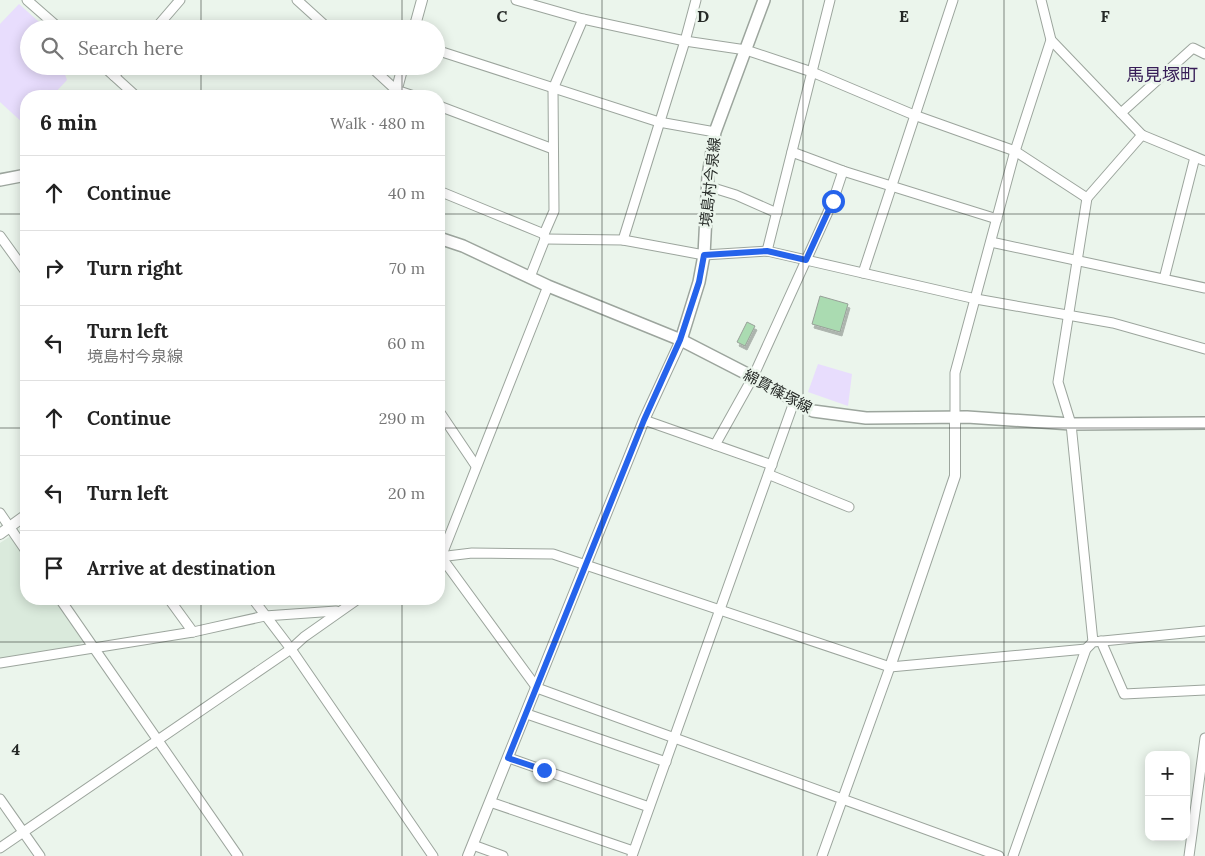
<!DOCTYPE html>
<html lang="en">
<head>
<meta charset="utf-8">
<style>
  :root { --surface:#fff; --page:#f6f6f6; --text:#222; --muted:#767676; --line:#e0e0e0 }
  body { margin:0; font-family:Lora,"Noto Sans JP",serif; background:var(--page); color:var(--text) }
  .controls { position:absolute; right:15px; bottom:15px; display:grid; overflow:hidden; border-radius:10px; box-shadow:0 2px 12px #0003 }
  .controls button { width:45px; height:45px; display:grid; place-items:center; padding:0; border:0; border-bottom:1px solid var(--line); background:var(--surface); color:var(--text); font:25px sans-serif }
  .stop { position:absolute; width:15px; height:15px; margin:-11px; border:4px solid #2563eb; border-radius:50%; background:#fff }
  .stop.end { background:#2563eb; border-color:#fff; box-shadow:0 1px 5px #0008 }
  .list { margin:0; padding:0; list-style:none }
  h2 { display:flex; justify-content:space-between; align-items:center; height:65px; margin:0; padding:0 20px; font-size:21px }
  h2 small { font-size:16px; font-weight:400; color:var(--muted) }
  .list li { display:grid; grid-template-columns:32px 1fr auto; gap:15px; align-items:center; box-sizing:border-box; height:75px; padding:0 20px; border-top:1px solid var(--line) }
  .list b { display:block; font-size:19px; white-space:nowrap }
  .list p { margin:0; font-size:16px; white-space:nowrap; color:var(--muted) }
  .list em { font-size:16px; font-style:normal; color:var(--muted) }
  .icon { flex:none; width:28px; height:28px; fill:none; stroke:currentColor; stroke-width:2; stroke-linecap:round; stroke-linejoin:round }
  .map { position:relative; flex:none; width:1205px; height:856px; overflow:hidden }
  .search { position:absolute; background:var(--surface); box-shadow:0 2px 12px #0003; left:20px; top:20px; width:425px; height:55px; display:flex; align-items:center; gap:12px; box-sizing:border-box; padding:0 18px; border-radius:28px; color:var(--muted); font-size:19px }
  .panel { position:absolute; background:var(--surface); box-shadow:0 2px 12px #0003; left:20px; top:90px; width:425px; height:515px; border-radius:20px }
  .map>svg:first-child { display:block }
  .built { fill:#daeadc }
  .green { fill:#e8ddfd }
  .building { fill:#aadbb1; stroke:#97a098; filter:url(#shadow) }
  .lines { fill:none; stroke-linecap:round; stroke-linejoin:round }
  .minor-casing { stroke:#9ca59d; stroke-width:11 }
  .tertiary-casing { stroke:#9ca59d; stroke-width:12 }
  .secondary-casing { stroke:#9ca59d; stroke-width:14 }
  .minor { stroke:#fff; stroke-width:9 }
  .tertiary { stroke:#fff; stroke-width:10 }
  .secondary { stroke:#fff; stroke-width:11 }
  .route { stroke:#2563eb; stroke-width:6 }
  .grid { fill:none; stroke:#262a27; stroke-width:1; stroke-opacity:0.55 }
  .labels { text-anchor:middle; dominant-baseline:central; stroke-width:5; stroke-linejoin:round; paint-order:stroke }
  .street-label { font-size:15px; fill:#262a27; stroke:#ebf5ec }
  .quarter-label { font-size:18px; fill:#371d57; stroke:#ebf5ec }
  .grid-label { font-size:16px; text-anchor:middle; font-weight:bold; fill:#262a27; stroke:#ebf5ec; stroke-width:5; stroke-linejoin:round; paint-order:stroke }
</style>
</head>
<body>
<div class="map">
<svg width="1205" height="856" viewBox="0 0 1205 856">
  <defs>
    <filter id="shadow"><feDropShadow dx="2" dy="4" stdDeviation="0" flood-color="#0004"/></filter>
  </defs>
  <rect width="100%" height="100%" fill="#ebf5ec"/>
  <!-- built -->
  <path class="built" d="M 9,537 L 13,538 L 26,558 L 26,599 L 54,599 L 83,641 L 79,645 L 0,659 L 0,543 Z"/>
  <!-- green -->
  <g class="green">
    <path d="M 19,4 L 47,29 L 29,29 L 29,66 L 62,66 L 67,80 L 52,96 L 26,96 L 24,124 L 0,102 L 0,24 Z"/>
    <path d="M 818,364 L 852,374 L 848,406 L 808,392 Z"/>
  </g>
  <!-- building -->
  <g class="building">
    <path d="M 820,296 L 848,304 L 840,332 L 812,324 Z"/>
    <path d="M 747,322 L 755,326 L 745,346 L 737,342 Z"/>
  </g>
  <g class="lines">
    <!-- minor casing -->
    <g class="minor-casing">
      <g id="minor">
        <path d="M 27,0 L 60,29"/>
        <path d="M 297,0 L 329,29"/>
        <path d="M 516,0 L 583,19 L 685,41 L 746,50 L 812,72 L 914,115 L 1015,151 L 1087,198 L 1058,382 L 1071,424 L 1093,642"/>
        <path d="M 1041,0 L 1051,40 L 1142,135 L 1205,161"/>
        <path d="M 155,29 L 180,0"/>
        <path d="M 436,50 L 659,122 L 715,132"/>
        <path d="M 103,66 L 136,96"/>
        <path d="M 370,66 L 396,90 L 414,96"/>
        <path d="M 114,76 L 123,66"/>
        <path d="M 439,106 L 553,149"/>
        <path d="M 1121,113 L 1193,48 L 1205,54"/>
        <path d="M 792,152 L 843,171 L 997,219"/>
        <path d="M 707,186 L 736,195 L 777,213"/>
        <path d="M 439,191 L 544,234"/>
        <path d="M 1087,198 L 1142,135"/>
        <path d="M 0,236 L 26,272"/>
        <path d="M 545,239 L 623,240 L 704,255 L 767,251 L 976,299 L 1113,323 L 1205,349"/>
        <path d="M 623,240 L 685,41 L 696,0"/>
        <path d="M 991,242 L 1205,288"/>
        <path d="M 767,251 L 830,0"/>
        <path d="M 863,273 L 953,0"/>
        <path d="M 530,277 L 545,239 L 544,234 L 554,211 L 553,89 L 583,19"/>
        <path d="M 1164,279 L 1195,157"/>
        <path d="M 439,411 L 476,466"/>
        <path d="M 955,419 L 955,373 L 1015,151 L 1051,40"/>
        <path d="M 644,420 L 772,465"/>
        <path d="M 715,445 L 753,377 L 833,201 L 843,171"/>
        <path d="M 770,475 L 849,507"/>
        <path d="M 0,513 L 26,551"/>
        <path d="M 439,554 L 537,688 L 999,856"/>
        <path d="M 439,557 L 472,553 L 553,554 L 890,667 L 1086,649"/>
        <path d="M 441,557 L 548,286"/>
        <path d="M 60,599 L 238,856"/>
        <path d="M 169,599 L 193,632"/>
        <path d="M 253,599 L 291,649 L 433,856"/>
        <path d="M 1101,641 L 1124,694 L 1205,690"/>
        <path d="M 0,663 L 193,632 L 265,616 L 336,611"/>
        <path d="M 527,714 L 666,762"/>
        <path d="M 509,758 L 649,807"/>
        <path d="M 0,799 L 40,856"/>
        <path d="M 490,802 L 633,851"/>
        <path d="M 473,845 L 503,856"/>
        <path d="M 0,848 L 291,649 L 304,637 L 358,599"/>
        <path d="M 632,856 L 794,402"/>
        <path d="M 822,856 L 890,667"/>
        <path d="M 1013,856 L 1086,649 L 1093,642 L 1205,631"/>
        <path d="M 1189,856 L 1205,738"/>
      </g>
    </g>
    <!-- tertiary casing -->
    <g class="tertiary-casing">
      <g id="tertiary">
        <path d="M 414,29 L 422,0"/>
        <path d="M 395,96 L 403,66"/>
        <path d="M 0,534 L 26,515"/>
        <path d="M 890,667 L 955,476 L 955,419"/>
        <path d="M 468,856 L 644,420 L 681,340"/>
      </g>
    </g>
    <!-- secondary casing -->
    <g class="secondary-casing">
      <g id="secondary">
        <path d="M 0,180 L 26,175"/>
        <path d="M 439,238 L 463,246 L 548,286 L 681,340 L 753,377 L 813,411 L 866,418 L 967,417 L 1071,424 L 1205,423"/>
        <path d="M 681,340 L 699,282 L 704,255 L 708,176 L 715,132 L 764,0"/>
      </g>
    </g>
    <!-- minor -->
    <use href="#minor" class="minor"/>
    <!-- tertiary -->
    <use href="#tertiary" class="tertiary"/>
    <!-- secondary -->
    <use href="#secondary" class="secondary"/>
  </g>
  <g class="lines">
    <!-- route -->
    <path class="route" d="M 544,770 L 508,758 L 644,420 L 680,340 L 699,282 L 704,255 L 767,251 L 806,260 L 833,201"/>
  </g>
  <!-- grid -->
  <path class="grid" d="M 201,0 L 201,29M 402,0 L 402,29M 602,0 L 602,856M 803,0 L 803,856M 1004,0 L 1004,856M 201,66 L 201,96M 402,66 L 402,96M 0,214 L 26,214M 439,214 L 1205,214M 0,428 L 26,428M 439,428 L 1205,428M 201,599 L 201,856M 402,599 L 402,856M 0,642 L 1205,642"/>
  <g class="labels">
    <!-- street labels -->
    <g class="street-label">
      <text transform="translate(710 182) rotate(-84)">境島村今泉線</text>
      <text transform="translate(778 391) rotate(28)">綿貫篠塚線</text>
    </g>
    <!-- quarter labels -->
    <g class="quarter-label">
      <text x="1162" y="74">馬見塚町</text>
    </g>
  </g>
  <g class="grid-label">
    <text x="502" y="22">C</text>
    <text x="703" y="22">D</text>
    <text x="904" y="22">E</text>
    <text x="1105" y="22">F</text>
    <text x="16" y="755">4</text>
  </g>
</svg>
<div class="controls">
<button>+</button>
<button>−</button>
</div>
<div class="stop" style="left:833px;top:201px"></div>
<div class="stop end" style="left:544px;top:770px"></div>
<div class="search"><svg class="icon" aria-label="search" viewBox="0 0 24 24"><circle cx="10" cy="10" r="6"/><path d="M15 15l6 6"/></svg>Search here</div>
<section class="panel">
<h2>6 min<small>Walk · 480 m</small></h2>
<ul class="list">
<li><svg class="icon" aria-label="ahead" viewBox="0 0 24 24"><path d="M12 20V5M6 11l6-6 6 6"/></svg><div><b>Continue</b></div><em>40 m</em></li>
<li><svg class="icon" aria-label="right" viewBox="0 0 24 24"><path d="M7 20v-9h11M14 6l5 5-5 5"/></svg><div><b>Turn right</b></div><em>70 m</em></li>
<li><svg class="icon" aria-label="left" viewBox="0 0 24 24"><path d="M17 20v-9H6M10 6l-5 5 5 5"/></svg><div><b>Turn left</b><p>境島村今泉線</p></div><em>60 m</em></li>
<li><svg class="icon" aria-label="ahead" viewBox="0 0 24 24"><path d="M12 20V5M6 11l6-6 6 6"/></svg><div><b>Continue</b></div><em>290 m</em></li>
<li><svg class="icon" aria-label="left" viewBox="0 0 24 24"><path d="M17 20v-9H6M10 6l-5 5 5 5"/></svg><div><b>Turn left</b></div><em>20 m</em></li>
<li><svg class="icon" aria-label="arrive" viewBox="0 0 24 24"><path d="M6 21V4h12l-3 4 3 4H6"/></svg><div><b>Arrive at destination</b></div></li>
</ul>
</section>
</div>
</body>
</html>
